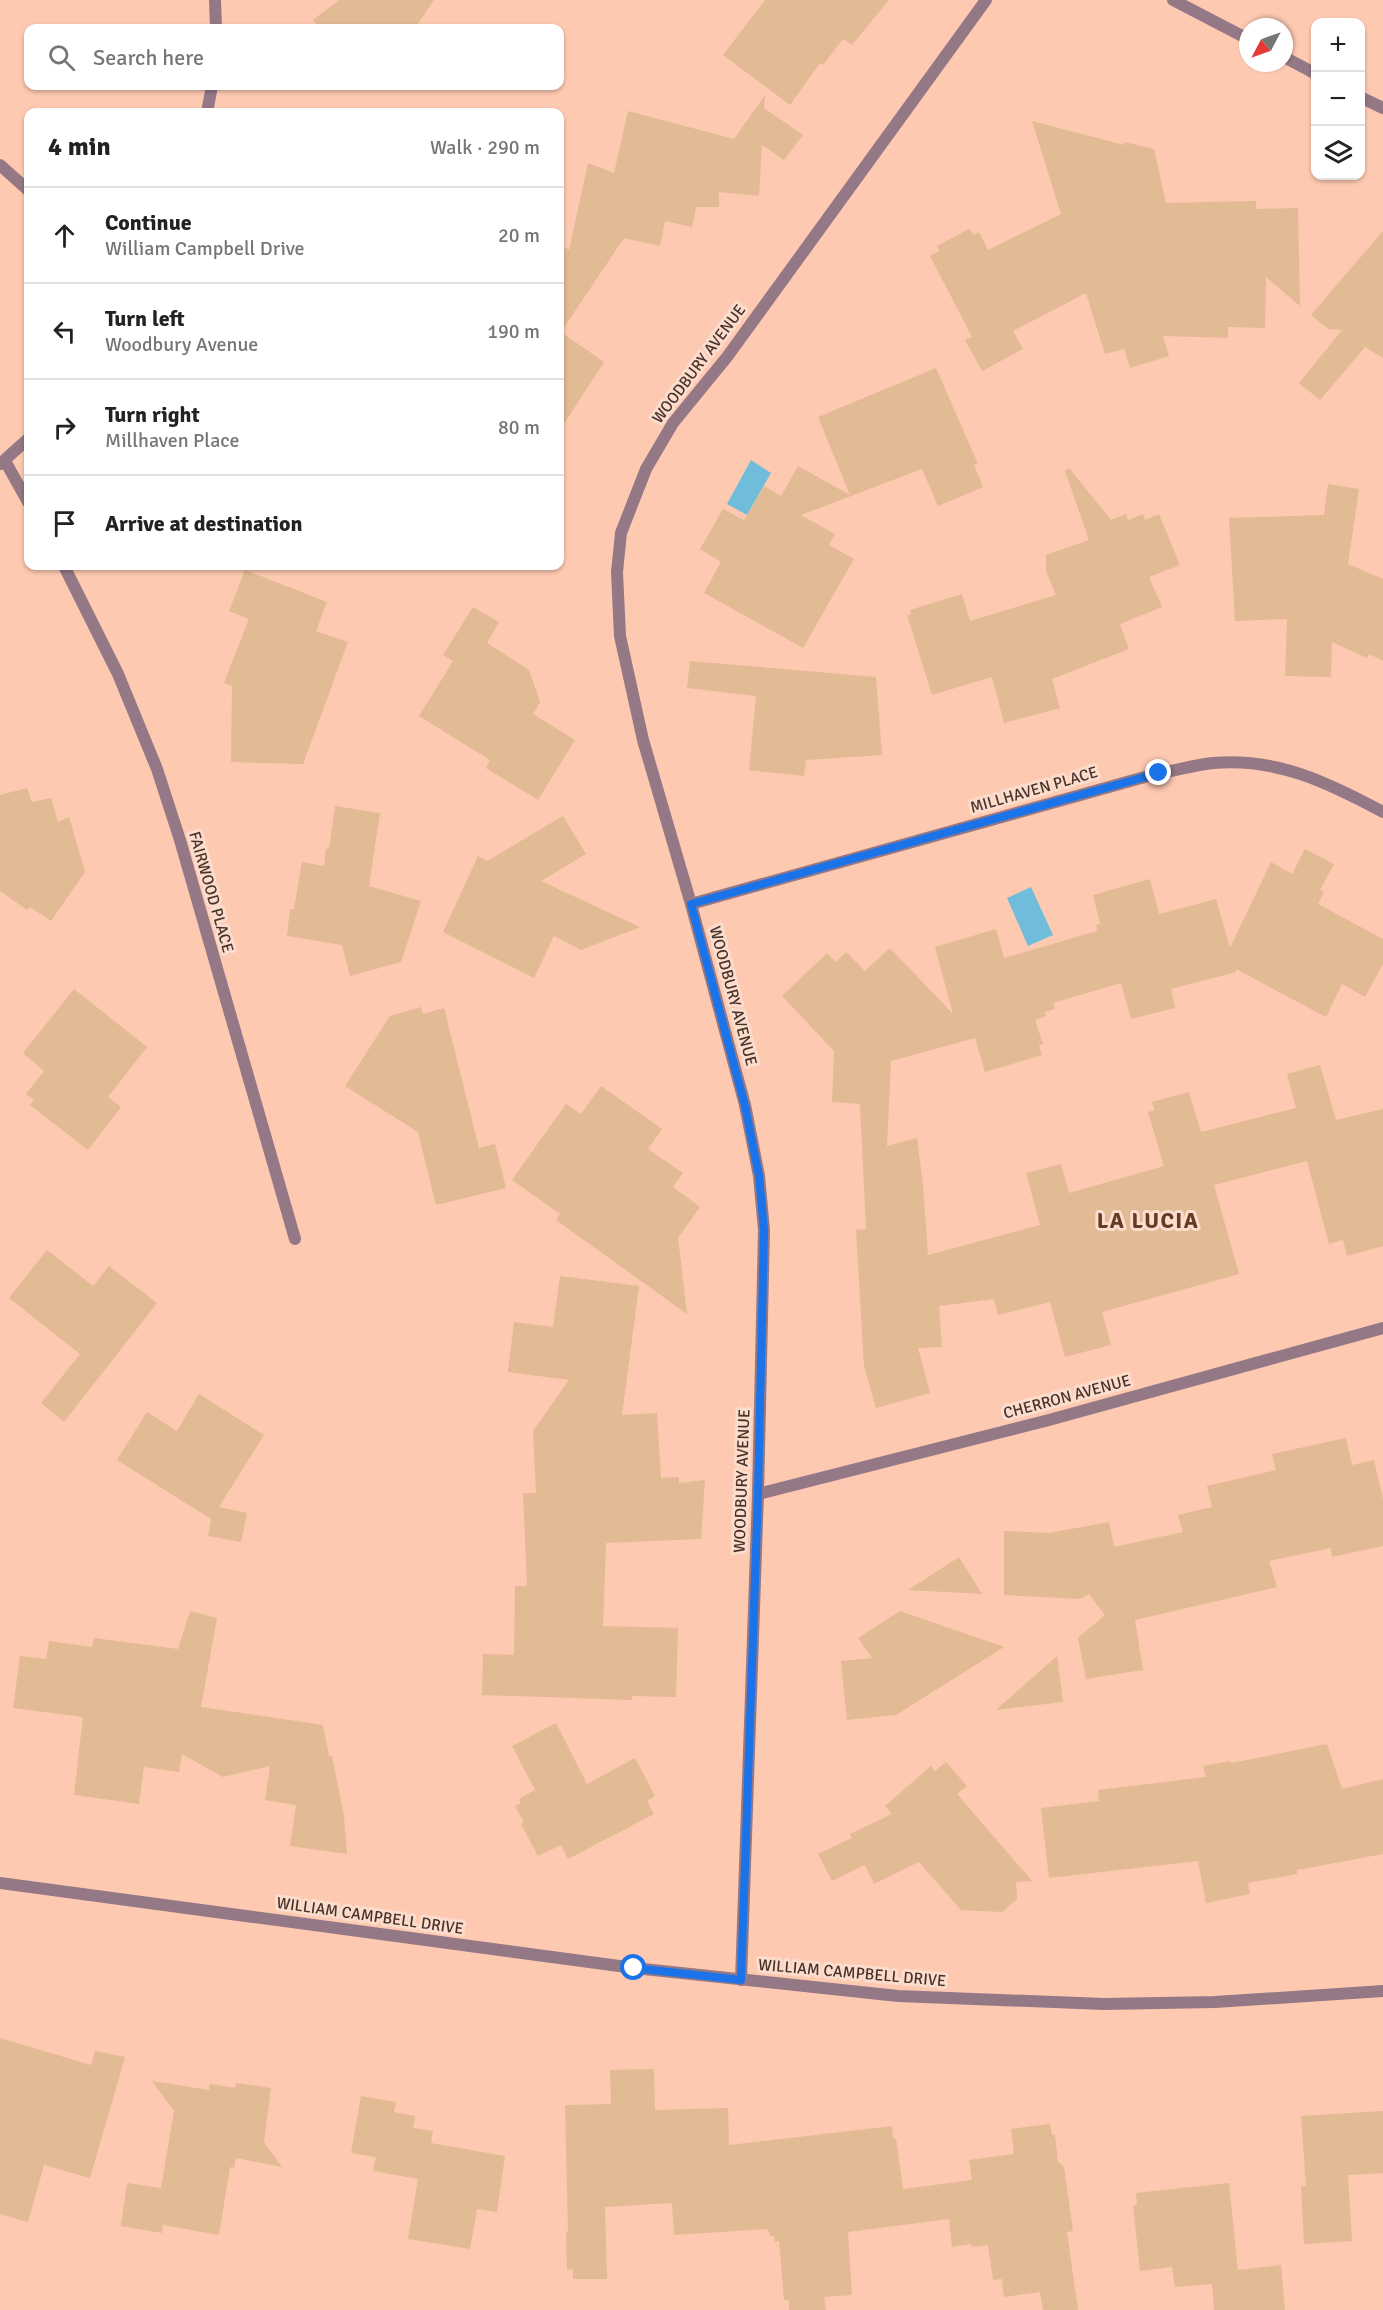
<!DOCTYPE html>
<html lang="en">
<head>
<meta charset="utf-8">
<style>
  :root { --surface:#fff; --page:#f2f2f2; --text:#222; --muted:#767676; --line:#e0e0e0 }
  body { margin:0; font-family:Signika,sans-serif; background:var(--page); color:var(--text) }
  .controls { position:absolute; right:18px; top:18px; display:grid; overflow:hidden; border-radius:12px; box-shadow:0 2px 4px #0004 }
  .controls button { width:54px; height:54px; display:grid; place-items:center; padding:0; border:0; border-bottom:2px solid var(--line); background:var(--surface); color:var(--text); font:30px sans-serif }
  .compass { position:absolute; left:1239px; top:18px; width:54px; height:54px; border-radius:50%; background:var(--surface); box-shadow:0 2px 4px #0004; rotate:229deg }
  .stop { position:absolute; width:18px; height:18px; margin:-14px; border:4px solid #1a73e8; border-radius:50%; background:#fff }
  .stop.end { background:#1a73e8; border-color:#fff; box-shadow:0 2px 6px #0008 }
  .list { margin:0; padding:0; list-style:none }
  h2 { display:flex; justify-content:space-between; align-items:center; height:78px; margin:0; padding:0 24px; font-size:26px }
  h2 small { font-size:20px; font-weight:400; color:var(--muted) }
  .list li { display:grid; grid-template-columns:39px 1fr auto; gap:18px; align-items:center; box-sizing:border-box; height:96px; padding:0 24px; border-top:2px solid var(--line) }
  .list b { display:block; font-size:22px; white-space:nowrap }
  .list p { margin:0; font-size:20px; white-space:nowrap; color:var(--muted) }
  .list em { font-size:20px; font-style:normal; color:var(--muted) }
  .icon { flex:none; width:33px; height:33px; fill:none; stroke:currentColor; stroke-width:2; stroke-linecap:round; stroke-linejoin:round }
  .map { position:relative; flex:none; width:1383px; height:2310px; overflow:hidden }
  .search { position:absolute; background:var(--surface); box-shadow:0 2px 4px #0004; left:24px; top:24px; width:540px; height:66px; display:flex; align-items:center; gap:15px; box-sizing:border-box; padding:0 21px; border-radius:12px; color:var(--muted); font-size:22px }
  .panel { position:absolute; background:var(--surface); box-shadow:0 2px 4px #0004; left:24px; top:108px; width:540px; height:462px; border-radius:12px }
  .map>svg:first-child { display:block }
  .water { fill:#6fbddb }
  .building { fill:#e2ba94 }
  .lines { fill:none; stroke-linecap:round; stroke-linejoin:round }
  .minor { stroke:#947886; stroke-width:12 }
  .tertiary { stroke:#947886; stroke-width:12 }
  .route { stroke:#1a73e8; stroke-width:8 }
  .labels { text-anchor:middle; dominant-baseline:central; stroke-width:6; stroke-linejoin:round; paint-order:stroke }
  .street-label { font-size:16px; fill:#473229; stroke:#fcdccd }
  .district-label { font-size:22px; font-weight:bold; letter-spacing:1.5px; fill:#653b26; stroke:#fcdccd }
</style>
</head>
<body>
<div class="map">
<svg width="1383" height="2310" viewBox="0 0 1383 2310">
  <rect width="100%" height="100%" fill="#fec9b1"/>
  <!-- water -->
  <g class="water">
    <path d="M 751,460 L 771,473 L 747,515 L 727,504 Z"/>
    <path d="M 1031,887 L 1053,935 L 1028,946 L 1007,898 Z"/>
  </g>
  <!-- building -->
  <g class="building">
    <path d="M 339,0 L 434,0 L 415,28 L 320,28 L 313,20 Z"/>
    <path d="M 765,0 L 889,0 L 852,45 L 843,39 L 823,65 L 820,63 L 790,105 L 723,55 Z"/>
    <path d="M 765,95 L 764,108 L 803,135 L 784,160 L 762,145 L 759,196 L 719,192 L 719,207 L 696,207 L 692,227 L 665,221 L 660,246 L 624,238 L 561,332 L 604,362 L 560,430 L 560,244 L 569,250 L 588,163 L 614,173 L 628,111 L 734,139 Z"/>
    <path d="M 1032,121 L 1124,145 L 1124,142 L 1154,149 L 1166,203 L 1256,201 L 1256,209 L 1298,208 L 1300,306 L 1266,277 L 1265,328 L 1228,327 L 1228,338 L 1163,336 L 1169,356 L 1130,368 L 1124,349 L 1105,354 L 1086,293 L 1013,331 L 1023,349 L 982,371 L 965,340 L 972,337 L 930,256 L 939,251 L 937,246 L 969,229 L 974,235 L 979,232 L 988,250 L 1061,214 Z"/>
    <path d="M 1383,231 L 1383,358 L 1365,347 L 1320,400 L 1299,383 L 1342,330 L 1328,329 L 1311,315 Z"/>
    <path d="M 936,368 L 978,464 L 974,465 L 983,487 L 938,506 L 922,469 L 801,515 L 835,534 L 829,545 L 854,559 L 803,648 L 704,593 L 721,562 L 700,549 L 723,509 L 744,520 L 764,486 L 781,496 L 798,466 L 850,495 L 818,417 Z"/>
    <path d="M 1069,468 L 1111,520 L 1126,514 L 1128,520 L 1143,514 L 1145,520 L 1159,514 L 1180,565 L 1149,577 L 1162,607 L 1120,624 L 1129,649 L 1052,679 L 1060,708 L 1004,723 L 992,677 L 932,695 L 907,615 L 911,614 L 910,610 L 962,594 L 970,621 L 1056,595 L 1046,571 L 1046,555 L 1089,540 L 1065,471 Z"/>
    <path d="M 1328,484 L 1359,489 L 1348,564 L 1383,579 L 1383,661 L 1369,654 L 1367,658 L 1332,642 L 1331,677 L 1285,676 L 1287,619 L 1235,621 L 1229,518 L 1324,515 Z"/>
    <path d="M 245,570 L 327,602 L 316,631 L 348,642 L 303,764 L 231,762 L 232,686 L 224,683 L 249,619 L 229,611 Z"/>
    <path d="M 473,607 L 499,622 L 487,643 L 529,670 L 540,702 L 533,714 L 575,740 L 538,800 L 486,768 L 490,760 L 419,716 L 453,661 L 443,655 Z"/>
    <path d="M 690,661 L 876,677 L 882,755 L 806,760 L 804,776 L 749,770 L 756,696 L 687,688 Z"/>
    <path d="M 27,788 L 32,802 L 51,798 L 58,822 L 69,817 L 85,872 L 51,921 L 30,907 L 27,910 L 0,891 L 0,795 Z"/>
    <path d="M 335,806 L 380,813 L 369,886 L 421,901 L 401,962 L 350,976 L 342,945 L 287,936 L 290,909 L 294,909 L 302,862 L 324,866 L 326,849 L 329,849 Z"/>
    <path d="M 563,816 L 586,854 L 541,881 L 640,927 L 581,950 L 554,936 L 534,978 L 443,932 L 478,856 L 487,861 Z"/>
    <path d="M 1305,849 L 1334,864 L 1320,890 L 1324,892 L 1318,904 L 1383,939 L 1383,964 L 1365,997 L 1342,984 L 1326,1017 L 1236,969 L 1236,972 L 1171,989 L 1175,1008 L 1131,1019 L 1121,983 L 1053,1003 L 1055,1009 L 1045,1012 L 1046,1016 L 1035,1020 L 1043,1044 L 1039,1045 L 1042,1055 L 985,1072 L 975,1038 L 891,1061 L 887,1146 L 917,1138 L 923,1185 L 928,1255 L 1040,1225 L 1026,1173 L 1061,1164 L 1069,1193 L 1164,1166 L 1148,1112 L 1155,1110 L 1152,1102 L 1189,1092 L 1201,1132 L 1296,1108 L 1287,1074 L 1320,1065 L 1336,1120 L 1383,1109 L 1383,1246 L 1347,1256 L 1343,1240 L 1329,1244 L 1307,1161 L 1214,1185 L 1239,1274 L 1102,1312 L 1111,1345 L 1065,1357 L 1050,1302 L 998,1315 L 994,1299 L 939,1306 L 942,1347 L 918,1348 L 930,1393 L 876,1408 L 864,1366 L 856,1230 L 866,1229 L 860,1104 L 832,1102 L 834,1051 L 782,996 L 827,953 L 836,962 L 846,952 L 865,971 L 890,948 L 953,1014 L 935,947 L 996,929 L 1004,958 L 1097,931 L 1096,925 L 1100,924 L 1093,895 L 1150,879 L 1159,914 L 1216,899 L 1230,948 L 1271,862 L 1292,874 Z"/>
    <path d="M 74,989 L 147,1047 L 108,1097 L 121,1107 L 88,1150 L 30,1105 L 34,1100 L 26,1094 L 44,1071 L 23,1053 Z"/>
    <path d="M 421,1007 L 423,1014 L 444,1008 L 479,1148 L 495,1144 L 506,1188 L 436,1205 L 418,1132 L 345,1086 L 390,1016 Z"/>
    <path d="M 601,1086 L 662,1129 L 648,1149 L 683,1173 L 673,1187 L 700,1207 L 678,1238 L 687,1314 L 556,1220 L 560,1214 L 512,1180 L 566,1104 L 581,1114 Z"/>
    <path d="M 47,1250 L 93,1286 L 109,1266 L 157,1303 L 64,1422 L 41,1403 L 80,1354 L 9,1298 Z"/>
    <path d="M 560,1276 L 639,1286 L 622,1415 L 657,1413 L 661,1478 L 679,1477 L 679,1483 L 705,1480 L 701,1539 L 606,1543 L 603,1626 L 678,1628 L 676,1697 L 632,1696 L 632,1700 L 482,1695 L 483,1654 L 514,1655 L 515,1586 L 527,1586 L 523,1493 L 536,1493 L 533,1431 L 569,1380 L 508,1372 L 514,1322 L 553,1327 Z"/>
    <path d="M 199,1394 L 264,1435 L 219,1507 L 247,1513 L 241,1542 L 208,1536 L 211,1519 L 117,1460 L 147,1412 L 177,1431 Z"/>
    <path d="M 1346,1438 L 1352,1465 L 1374,1460 L 1383,1499 L 1383,1546 L 1332,1557 L 1331,1548 L 1269,1561 L 1277,1587 L 1135,1620 L 1143,1670 L 1086,1679 L 1078,1638 L 1105,1615 L 1089,1594 L 1080,1599 L 1004,1595 L 1004,1531 L 1049,1533 L 1109,1522 L 1114,1547 L 1183,1532 L 1178,1515 L 1212,1507 L 1207,1486 L 1276,1470 L 1272,1454 Z"/>
    <path d="M 959,1557 L 982,1594 L 908,1590 Z"/>
    <path d="M 190,1611 L 217,1618 L 201,1707 L 323,1725 L 329,1756 L 332,1756 L 344,1816 L 347,1854 L 290,1846 L 296,1805 L 265,1800 L 270,1766 L 223,1777 L 182,1754 L 179,1772 L 144,1767 L 139,1804 L 74,1795 L 83,1717 L 13,1708 L 20,1656 L 46,1659 L 49,1641 L 92,1647 L 94,1638 L 178,1649 Z"/>
    <path d="M 900,1611 L 1004,1647 L 896,1715 L 847,1720 L 841,1661 L 872,1658 L 858,1638 Z"/>
    <path d="M 1057,1656 L 1063,1702 L 996,1710 Z"/>
    <path d="M 556,1723 L 587,1784 L 635,1758 L 655,1796 L 647,1801 L 654,1814 L 568,1859 L 561,1845 L 538,1856 L 521,1824 L 524,1822 L 515,1806 L 521,1803 L 519,1799 L 535,1790 L 512,1746 Z"/>
    <path d="M 1327,1744 L 1342,1789 L 1383,1779 L 1383,1854 L 1297,1870 L 1297,1874 L 1248,1883 L 1250,1894 L 1206,1903 L 1198,1861 L 1049,1878 L 1041,1808 L 1099,1801 L 1098,1790 L 1206,1777 L 1203,1766 L 1230,1761 L 1231,1763 Z"/>
    <path d="M 946,1762 L 967,1786 L 957,1794 L 1032,1881 L 1016,1882 L 1017,1899 L 1002,1912 L 961,1910 L 919,1862 L 874,1884 L 865,1865 L 832,1881 L 818,1854 L 852,1838 L 850,1834 L 892,1814 L 885,1806 L 931,1766 L 935,1771 Z"/>
    <path d="M 0,2038 L 91,2065 L 95,2051 L 125,2057 L 90,2178 L 44,2165 L 28,2222 L 0,2214 Z"/>
    <path d="M 654,2069 L 655,2110 L 728,2108 L 729,2145 L 892,2126 L 893,2138 L 896,2138 L 903,2189 L 972,2180 L 969,2160 L 1014,2154 L 1011,2129 L 1050,2124 L 1052,2135 L 1055,2135 L 1058,2162 L 1064,2167 L 1073,2231 L 1067,2232 L 1078,2310 L 1043,2310 L 1040,2292 L 1004,2297 L 1002,2279 L 993,2280 L 988,2245 L 972,2247 L 971,2244 L 952,2247 L 949,2219 L 848,2232 L 852,2295 L 824,2297 L 826,2310 L 789,2310 L 789,2300 L 784,2300 L 779,2241 L 775,2242 L 774,2236 L 770,2236 L 768,2229 L 674,2235 L 672,2203 L 605,2207 L 607,2279 L 573,2279 L 573,2269 L 567,2270 L 566,2231 L 568,2232 L 565,2105 L 611,2104 L 610,2070 Z"/>
    <path d="M 152,2081 L 209,2090 L 210,2084 L 235,2088 L 236,2083 L 271,2088 L 264,2142 L 282,2167 L 236,2158 L 234,2168 L 230,2167 L 219,2235 L 163,2225 L 162,2233 L 121,2226 L 127,2183 L 161,2188 L 174,2111 Z"/>
    <path d="M 361,2096 L 396,2102 L 394,2112 L 415,2116 L 413,2128 L 433,2131 L 431,2143 L 505,2156 L 497,2212 L 477,2209 L 470,2249 L 408,2239 L 418,2179 L 373,2171 L 376,2157 L 351,2153 Z"/>
    <path d="M 1383,2111 L 1383,2173 L 1348,2175 L 1352,2241 L 1304,2244 L 1301,2186 L 1306,2186 L 1301,2116 Z"/>
    <path d="M 1229,2183 L 1238,2270 L 1281,2265 L 1285,2310 L 1214,2310 L 1212,2284 L 1175,2287 L 1172,2267 L 1140,2271 L 1133,2205 L 1137,2205 L 1136,2193 Z"/>
  </g>
  <g class="lines">
    <!-- minor -->
    <g class="minor">
      <path d="M 215,0 L 216,28"/>
      <path d="M 207,112 L 212,86"/>
      <path d="M 0,165 L 28,190"/>
      <path d="M 5,461 L 28,502"/>
      <path d="M 0,464 L 28,439"/>
      <path d="M 64,566 L 118,674 L 157,769 L 180,840 L 295,1239"/>
      <path d="M 691,904 L 1159,773 C 1177,770 1195,765 1213,763 C 1276,757 1329,783 1383,812"/>
      <path d="M 758,1494 L 1049,1420 L 1383,1328"/>
      <path d="M 741,1980 L 758,1494 L 764,1230 L 759,1176 L 745,1105 L 728,1042 L 691,904 L 643,740 L 620,636 L 617,572 L 621,533 L 646,469 L 673,423 L 727,357 L 986,0"/>
    </g>
    <!-- tertiary -->
    <g class="tertiary">
      <path d="M 1173,0 L 1248,39"/>
      <path d="M 1284,57 L 1316,74"/>
      <path d="M 1360,97 L 1383,108"/>
      <path d="M 0,1883 L 634,1968 L 898,1996 L 1104,2004 L 1215,2002 L 1383,1991"/>
    </g>
  </g>
  <g class="lines">
    <!-- route -->
    <path class="route" d="M 634,1968 L 741,1980 L 758,1494 L 764,1230 L 759,1176 L 745,1106 L 691,904 L 1159,773"/>
  </g>
  <g class="labels">
    <!-- street labels -->
    <g class="street-label">
      <text transform="translate(699 364) rotate(-53)">WOODBURY AVENUE</text>
      <text transform="translate(1034 790) rotate(-16)">MILLHAVEN PLACE</text>
      <text transform="translate(211 892) rotate(74)">FAIRWOOD PLACE</text>
      <text transform="translate(733 996) rotate(75)">WOODBURY AVENUE</text>
      <text transform="translate(1067 1397) rotate(-15)">CHERRON AVENUE</text>
      <text transform="translate(742 1481) rotate(-88)">WOODBURY AVENUE</text>
      <text transform="translate(370 1916) rotate(8)">WILLIAM CAMPBELL DRIVE</text>
      <text transform="translate(852 1973) rotate(5)">WILLIAM CAMPBELL DRIVE</text>
    </g>
    <!-- district labels -->
    <g class="district-label">
      <text x="1148" y="1220">LA LUCIA</text>
    </g>
  </g>
</svg>
<div class="controls">
<button>+</button>
<button>−</button>
<button><svg class="icon" aria-label="layers" viewBox="0 0 24 24"><path d="M12 4l9 5-9 5-9-5zM3 14l9 5 9-5"/></svg></button>
</div>
<svg class="compass" viewBox="-18 -18 36 36"><path d="M0-13l5 13h-10z" fill="#e53935"/><path d="M0 13l5-13h-10z" fill="#767676"/></svg>
<div class="stop" style="left:634px;top:1968px"></div>
<div class="stop end" style="left:1159px;top:773px"></div>
<div class="search"><svg class="icon" aria-label="search" viewBox="0 0 24 24"><circle cx="10" cy="10" r="6"/><path d="M15 15l6 6"/></svg>Search here</div>
<section class="panel">
<h2>4 min<small>Walk · 290 m</small></h2>
<ul class="list">
<li><svg class="icon" aria-label="ahead" viewBox="0 0 24 24"><path d="M12 20V5M6 11l6-6 6 6"/></svg><div><b>Continue</b><p>William Campbell Drive</p></div><em>20 m</em></li>
<li><svg class="icon" aria-label="left" viewBox="0 0 24 24"><path d="M17 20v-9H6M10 6l-5 5 5 5"/></svg><div><b>Turn left</b><p>Woodbury Avenue</p></div><em>190 m</em></li>
<li><svg class="icon" aria-label="right" viewBox="0 0 24 24"><path d="M7 20v-9h11M14 6l5 5-5 5"/></svg><div><b>Turn right</b><p>Millhaven Place</p></div><em>80 m</em></li>
<li><svg class="icon" aria-label="arrive" viewBox="0 0 24 24"><path d="M6 21V4h12l-3 4 3 4H6"/></svg><div><b>Arrive at destination</b></div></li>
</ul>
</section>
</div>
</body>
</html>
